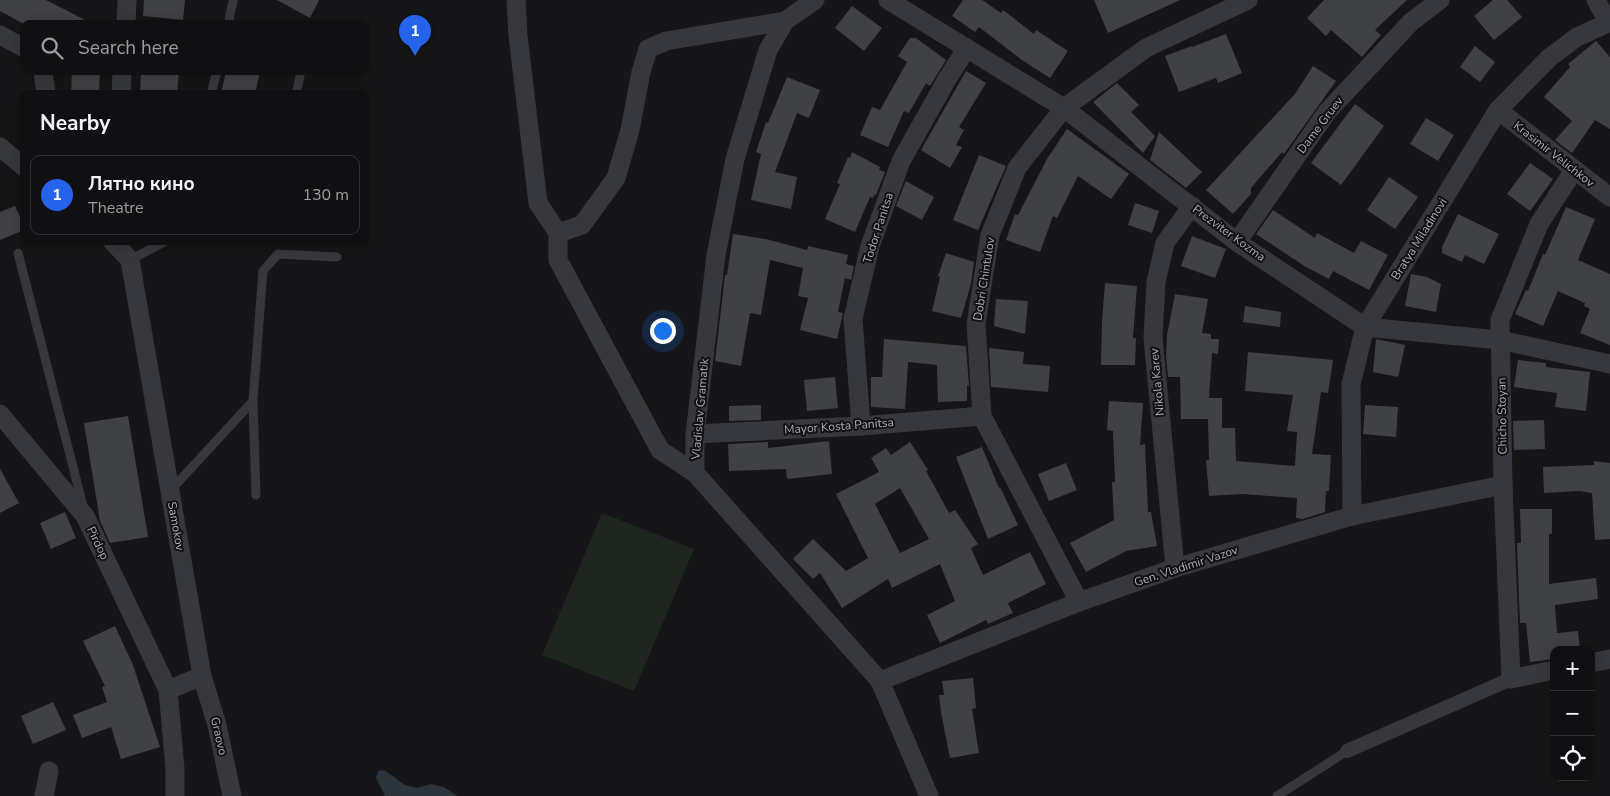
<!DOCTYPE html>
<html lang="en">
<head>
<meta charset="utf-8">
<style>
  :root { --surface:#101012; --page:#19191b; --text:#f1f3f6; --muted:#9c9d9f; --line:#303032; --accent:#2563eb }
  body { margin:0; font-family:"Nunito Sans",sans-serif; background:var(--page); color:var(--text) }
  .controls { position:absolute; right:15px; bottom:15px; display:grid; overflow:hidden; border-radius:10px; box-shadow:0 2px 12px #0003 }
  .controls button { width:45px; height:45px; display:grid; place-items:center; padding:0; border:0; border-bottom:1px solid var(--line); background:var(--surface); color:var(--text); font:25px sans-serif }
  .you { position:absolute; left:662px; top:330px; width:18px; height:18px; margin:-12px; border:4px solid #fff; border-radius:50%; background:#1a73e8; box-shadow:0 0 0 8px #1a73e833 }
  .badge { display:grid; place-items:center; width:32px; height:32px; border-radius:50%; background:var(--accent); color:#fff; font-size:16px; font-weight:700 }
  .pin { position:absolute; translate:-50% -41px; filter:drop-shadow(0 1px 2px #0008) }
  .pin::after { content:''; position:absolute; top:26px; width:18px; height:15px; background:inherit; clip-path:polygon(0 0,100% 0,50% 100%) }
  .list { margin:0; padding:0; list-style:none }
  h2 { display:flex; justify-content:space-between; align-items:center; height:65px; margin:0; padding:0 20px; font-size:21px }
  h2 small { font-size:16px; font-weight:400; color:var(--muted) }
  .list li { display:grid; grid-template-columns:32px 1fr auto; gap:15px; align-items:center; box-sizing:border-box; height:80px; margin:0 10px 10px; padding:0 10px; border:1px solid var(--line); border-radius:10px }
  .list b { display:block; font-size:19px; white-space:nowrap }
  .list p { margin:0; font-size:16px; white-space:nowrap; color:var(--muted) }
  .list em { font-size:16px; font-style:normal; color:var(--muted) }
  .icon { flex:none; width:28px; height:28px; fill:none; stroke:currentColor; stroke-width:2; stroke-linecap:round; stroke-linejoin:round }
  .map { position:relative; flex:none; width:1610px; height:796px; overflow:hidden }
  .search { position:absolute; background:var(--surface); box-shadow:0 2px 12px #0003; left:20px; top:20px; width:350px; height:55px; display:flex; align-items:center; gap:12px; box-sizing:border-box; padding:0 18px; border-radius:10px; color:var(--muted); font-size:19px }
  .panel { position:absolute; background:var(--surface); box-shadow:0 2px 12px #0003; left:20px; top:90px; width:350px; height:155px; border-radius:10px }
  .map>svg:first-child { display:block }
  .green { fill:#1e261f }
  .water { fill:#2c353c }
  .building { fill:#404145; fill-rule:evenodd }
  .lines { fill:none; stroke-linecap:round; stroke-linejoin:round }
  .service { stroke:#37383d; stroke-width:9 }
  .pedestrian { stroke:#37383d; stroke-width:14 }
  .minor { stroke:#37383d; stroke-width:19 }
  .labels { text-anchor:middle; dominant-baseline:central; stroke-width:4; stroke-linejoin:round; paint-order:stroke }
  .street-label { font-size:12px; fill:#a8adb8; stroke:#111113 }
</style>
</head>
<body>
<div class="map">
<svg width="1610" height="796" viewBox="0 0 1610 796">
  <rect width="100%" height="100%" fill="#161618"/>
  <!-- green -->
  <path class="green" d="M 602,513 L 694,549 L 634,691 L 542,655 Z"/>
  <!-- water -->
  <path class="water" d="M 384,770 L 405,785 L 417,788 L 431,784 L 444,787 L 457,796 L 385,796 L 376,778 L 378,771 Z"/>
  <!-- building -->
  <g class="building">
    <path d="M 0,0 L 46,0 L 93,24 L 24,24 L 0,11 Z"/>
    <path d="M 144,0 L 185,0 L 183,20 L 143,16 Z"/>
    <path d="M 277,0 L 319,0 L 310,18 Z"/>
    <path d="M 963,0 L 982,0 L 1001,13 L 1003,10 L 1034,34 L 1036,30 L 1068,51 L 1050,78 L 1022,60 L 979,27 L 975,32 L 952,16 Z"/>
    <path d="M 1094,0 L 1180,0 L 1108,33 Z"/>
    <path d="M 1324,0 L 1407,0 L 1375,30 L 1381,35 L 1362,57 L 1331,30 L 1326,36 L 1307,18 Z"/>
    <path d="M 1493,0 L 1507,0 L 1522,17 L 1494,40 L 1474,16 Z"/>
    <path d="M 852,6 L 882,28 L 864,51 L 835,28 Z"/>
    <path d="M 1226,34 L 1242,73 L 1218,83 L 1216,78 L 1179,92 L 1165,56 L 1192,46 L 1192,47 Z"/>
    <path d="M 910,38 L 916,38 L 946,60 L 930,86 L 926,83 L 909,113 L 904,111 L 888,147 L 860,135 L 872,107 L 880,110 L 907,62 L 898,56 Z"/>
    <path d="M 1596,41 L 1610,57 L 1610,129 L 1595,120 L 1572,153 L 1555,140 L 1572,121 L 1544,97 L 1570,67 L 1568,64 Z"/>
    <path d="M 1475,46 L 1495,62 L 1480,82 L 1460,67 Z"/>
    <path d="M 1313,66 L 1336,81 L 1284,154 L 1282,152 L 1251,188 L 1251,194 L 1233,214 L 1206,190 L 1295,94 Z"/>
    <path d="M 72,71 L 100,71 L 99,94 L 71,94 Z"/>
    <path d="M 141,71 L 179,71 L 177,94 L 140,94 Z"/>
    <path d="M 226,71 L 260,71 L 255,94 L 221,94 Z"/>
    <path d="M 966,71 L 986,83 L 959,127 L 964,130 L 956,145 L 962,147 L 950,168 L 921,150 Z"/>
    <path d="M 787,77 L 820,90 L 809,118 L 797,113 L 775,172 L 797,177 L 791,209 L 751,200 L 761,154 L 756,152 L 766,122 L 768,123 Z"/>
    <path d="M 1117,83 L 1139,105 L 1131,112 L 1155,136 L 1143,153 L 1093,102 Z"/>
    <path d="M 1355,104 L 1384,126 L 1341,185 L 1311,163 Z"/>
    <path d="M 1426,118 L 1454,135 L 1438,161 L 1410,144 Z"/>
    <path d="M 1067,129 L 1129,174 L 1111,199 L 1078,176 L 1057,218 L 1053,216 L 1040,252 L 1006,240 L 1015,214 L 1018,215 L 1047,159 Z"/>
    <path d="M 1159,132 L 1202,172 L 1186,188 L 1150,160 Z"/>
    <path d="M 852,152 L 880,167 L 879,170 L 885,172 L 876,195 L 875,194 L 873,198 L 870,197 L 855,232 L 825,219 L 840,184 L 837,183 L 848,157 L 850,158 Z"/>
    <path d="M 979,155 L 1006,166 L 978,230 L 953,220 Z"/>
    <path d="M 1530,163 L 1553,179 L 1530,211 L 1507,194 Z"/>
    <path d="M 1389,177 L 1418,197 L 1395,229 L 1367,210 Z"/>
    <path d="M 906,181 L 934,197 L 922,220 L 896,206 Z"/>
    <path d="M 1135,203 L 1159,211 L 1152,233 L 1128,225 Z"/>
    <path d="M 15,206 L 24,225 L 24,230 L 0,240 L 0,212 Z"/>
    <path d="M 1566,207 L 1595,219 L 1578,260 L 1610,274 L 1610,345 L 1580,333 L 1590,309 L 1584,306 L 1585,303 L 1558,291 L 1543,326 L 1515,314 L 1526,290 L 1528,291 L 1543,254 L 1545,255 Z"/>
    <path d="M 1273,210 L 1315,238 L 1317,233 L 1354,253 L 1361,241 L 1388,255 L 1369,290 L 1333,271 L 1329,279 L 1306,267 L 1256,234 Z"/>
    <path d="M 1458,214 L 1499,234 L 1484,264 L 1465,255 L 1462,262 L 1442,253 L 1442,247 Z"/>
    <path d="M 733,234 L 766,239 L 807,250 L 808,246 L 848,255 L 846,264 L 854,266 L 851,280 L 845,278 L 838,312 L 843,313 L 837,339 L 800,330 L 808,298 L 798,296 L 803,268 L 770,260 L 761,315 L 750,313 L 741,366 L 715,361 L 725,275 L 727,275 Z"/>
    <path d="M 1192,236 L 1226,249 L 1215,278 L 1181,266 Z"/>
    <path d="M 946,253 L 974,262 L 971,284 L 961,318 L 932,311 L 940,277 L 938,276 Z"/>
    <path d="M 1411,274 L 1427,277 L 1441,284 L 1436,312 L 1405,306 Z"/>
    <path d="M 1105,283 L 1137,286 L 1133,338 L 1136,338 L 1135,365 L 1101,365 L 1102,320 Z"/>
    <path d="M 1175,294 L 1208,299 L 1202,333 L 1211,334 L 1211,339 L 1219,339 L 1218,354 L 1212,353 L 1209,398 L 1222,398 L 1222,428 L 1235,428 L 1236,461 L 1295,466 L 1297,432 L 1287,431 L 1293,395 L 1245,391 L 1248,352 L 1333,360 L 1328,393 L 1321,392 L 1312,454 L 1331,455 L 1329,491 L 1326,491 L 1325,512 L 1303,519 L 1296,518 L 1297,498 L 1243,494 L 1209,496 L 1206,460 L 1209,460 L 1208,419 L 1181,419 L 1180,377 L 1168,377 L 1166,356 L 1167,335 Z"/>
    <path d="M 996,299 L 1028,301 L 1025,334 L 994,326 Z"/>
    <path d="M 1245,306 L 1281,312 L 1280,327 L 1243,322 Z"/>
    <path d="M 884,339 L 966,346 L 969,386 L 967,385 L 967,401 L 938,402 L 937,365 L 908,362 L 905,409 L 871,407 L 871,377 L 882,377 Z"/>
    <path d="M 1376,339 L 1405,345 L 1398,377 L 1373,372 Z"/>
    <path d="M 989,348 L 1024,352 L 1023,364 L 1050,366 L 1048,392 L 991,387 Z"/>
    <path d="M 1518,360 L 1546,363 L 1546,367 L 1590,372 L 1586,411 L 1555,407 L 1557,393 L 1514,387 Z"/>
    <path d="M 835,377 L 838,408 L 807,411 L 804,380 Z"/>
    <path d="M 1109,401 L 1143,403 L 1140,445 L 1145,444 L 1148,512 L 1151,512 L 1157,546 L 1126,551 L 1086,572 L 1070,543 L 1114,520 L 1112,482 L 1115,482 L 1113,431 L 1107,430 Z"/>
    <path d="M 761,405 L 761,420 L 729,421 L 729,406 Z"/>
    <path d="M 1365,405 L 1398,407 L 1396,437 L 1363,434 Z"/>
    <path d="M 128,416 L 148,537 L 110,543 L 100,521 L 84,423 Z"/>
    <path d="M 1544,420 L 1545,449 L 1514,450 L 1513,421 Z"/>
    <path d="M 829,441 L 832,474 L 787,479 L 786,469 L 729,471 L 728,444 L 768,442 L 768,448 Z"/>
    <path d="M 910,442 L 928,470 L 926,471 L 949,513 L 955,510 L 978,544 L 971,548 L 983,575 L 1030,552 L 1046,584 L 1008,603 L 1013,613 L 988,624 L 986,620 L 940,643 L 927,615 L 955,601 L 940,564 L 892,588 L 888,579 L 842,608 L 820,573 L 813,579 L 793,559 L 813,539 L 846,571 L 868,558 L 836,494 L 879,472 L 871,458 L 886,448 L 891,455 ZM 900,488 L 929,539 L 900,553 L 875,504 Z"/>
    <path d="M 982,447 L 999,488 L 1000,487 L 1018,525 L 988,539 L 956,457 Z"/>
    <path d="M 1594,461 L 1610,463 L 1610,539 L 1595,540 L 1592,493 L 1579,491 L 1544,493 L 1543,467 L 1594,465 Z"/>
    <path d="M 1066,463 L 1077,490 L 1049,501 L 1038,474 Z"/>
    <path d="M 0,469 L 19,503 L 0,513 Z"/>
    <path d="M 1520,509 L 1552,509 L 1552,534 L 1549,534 L 1549,584 L 1596,578 L 1598,599 L 1555,605 L 1557,633 L 1578,631 L 1580,650 L 1554,650 L 1554,659 L 1530,662 L 1526,623 L 1520,623 L 1517,543 L 1521,543 Z"/>
    <path d="M 65,512 L 76,538 L 51,549 L 40,523 Z"/>
    <path d="M 115,626 L 133,665 L 160,747 L 121,759 L 111,727 L 82,738 L 73,715 L 107,702 L 102,687 L 105,686 L 83,641 Z"/>
    <path d="M 973,678 L 976,708 L 972,709 L 979,753 L 950,758 L 941,712 L 939,695 L 944,695 L 942,681 Z"/>
    <path d="M 53,702 L 66,730 L 33,744 L 21,716 Z"/>
  </g>
  <g class="lines">
    <!-- service -->
    <g class="service">
      <path d="M 228,24 L 233,1"/>
      <path d="M 211,94 L 217,71"/>
      <path d="M 296,94 L 300,76"/>
      <path d="M 18,253 L 83,506"/>
      <path d="M 130,260 L 166,241"/>
      <path d="M 170,491 L 253,401"/>
      <path d="M 256,495 L 253,401 L 263,271 L 278,254 L 337,257"/>
      <path d="M 1277,796 L 1347,751"/>
    </g>
    <!-- pedestrian -->
    <path class="pedestrian" d="M 1347,751 L 1511,679"/>
    <!-- minor -->
    <g class="minor">
      <path d="M 516,0 L 518,36 L 538,203 L 558,233 L 558,260 L 660,450 L 695,473"/>
      <path d="M 815,0 L 785,21 L 768,50 L 735,159 L 716,255 L 695,434 L 695,473 L 880,681 L 929,796"/>
      <path d="M 888,0 L 1064,108 L 1237,242 L 1365,327 L 1500,340 L 1610,364"/>
      <path d="M 1596,0 L 1608,22"/>
      <path d="M 126,24 L 127,0"/>
      <path d="M 0,35 L 24,48"/>
      <path d="M 43,71 L 46,94"/>
      <path d="M 121,94 L 122,71"/>
      <path d="M 1498,110 L 1610,197"/>
      <path d="M 0,147 L 24,167"/>
      <path d="M 558,233 L 582,225 L 616,178 L 630,130 L 641,72 L 648,49 L 666,41 L 785,21"/>
      <path d="M 112,241 L 130,260 L 202,676 L 217,725 L 232,796"/>
      <path d="M 1237,242 L 1327,112 L 1411,22 L 1440,0"/>
      <path d="M 0,414 L 85,516 L 168,690 L 175,769 L 175,796"/>
      <path d="M 861,426 L 853,319 L 870,246 L 901,161 L 947,79 L 967,48"/>
      <path d="M 695,434 L 861,426 L 982,416"/>
      <path d="M 1352,516 L 1351,384 L 1365,327 L 1498,110 L 1549,58 L 1577,37 L 1610,22"/>
      <path d="M 1175,568 L 1153,338 L 1156,282 L 1165,243 L 1192,206"/>
      <path d="M 1079,602 L 982,416 L 976,324 L 990,235 L 1017,168 L 1064,108 L 1146,48 L 1248,0"/>
      <path d="M 1591,663 L 1610,659"/>
      <path d="M 1554,670 L 1511,679 L 1503,485 L 1500,320 L 1539,224 L 1574,170"/>
      <path d="M 880,681 L 1079,602 L 1175,568 L 1352,516 L 1503,485"/>
      <path d="M 168,690 L 202,676"/>
      <path d="M 44,796 L 49,771"/>
    </g>
  </g>
  <g class="labels">
    <!-- street labels -->
    <g class="street-label">
      <text transform="translate(1320 125) rotate(-53)">Dame Gruev</text>
      <text transform="translate(1554 154) rotate(38)">Krasimir Velichkov</text>
      <text transform="translate(878 228) rotate(-72)">Todor Panitsa</text>
      <text transform="translate(1229 233) rotate(36)">Prezviter Kozma</text>
      <text transform="translate(1419 239) rotate(-58)">Bratya Miladinovi</text>
      <text transform="translate(984 279) rotate(-81)">Dobri Chintulov</text>
      <text transform="translate(1157 382) rotate(-95)">Nikola Karev</text>
      <text transform="translate(700 409) rotate(-85)">Vladislav Gramatik</text>
      <text transform="translate(1502 416) rotate(-91)">Chicho Stoyan</text>
      <text transform="translate(839 426) rotate(-4)">Mayor Kosta Panitsa</text>
      <text transform="translate(176 526) rotate(80)">Samokov</text>
      <text transform="translate(98 543) rotate(64)">Pirdop</text>
      <text transform="translate(1186 566) rotate(-18)">Gen. Vladimir Vazov</text>
      <text transform="translate(219 736) rotate(77)">Graovo</text>
    </g>
  </g>
</svg>
<div class="controls">
<button>+</button>
<button>−</button>
<button><svg class="icon" aria-label="locate" viewBox="0 0 24 24"><circle cx="12" cy="12" r="6"/><path d="M12 2v4M12 18v4M2 12h4M18 12h4"/></svg></button>
</div>
<div class="you"></div>
<div class="pin badge" style="left:415px;top:56px">1</div>
<div class="search"><svg class="icon" aria-label="search" viewBox="0 0 24 24"><circle cx="10" cy="10" r="6"/><path d="M15 15l6 6"/></svg>Search here</div>
<section class="panel">
<h2>Nearby<small></small></h2>
<ul class="list">
<li><span class="badge">1</span><div><b>Лятно кино</b><p>Theatre</p></div><em>130 m</em></li>
</ul>
</section>
</div>
</body>
</html>
